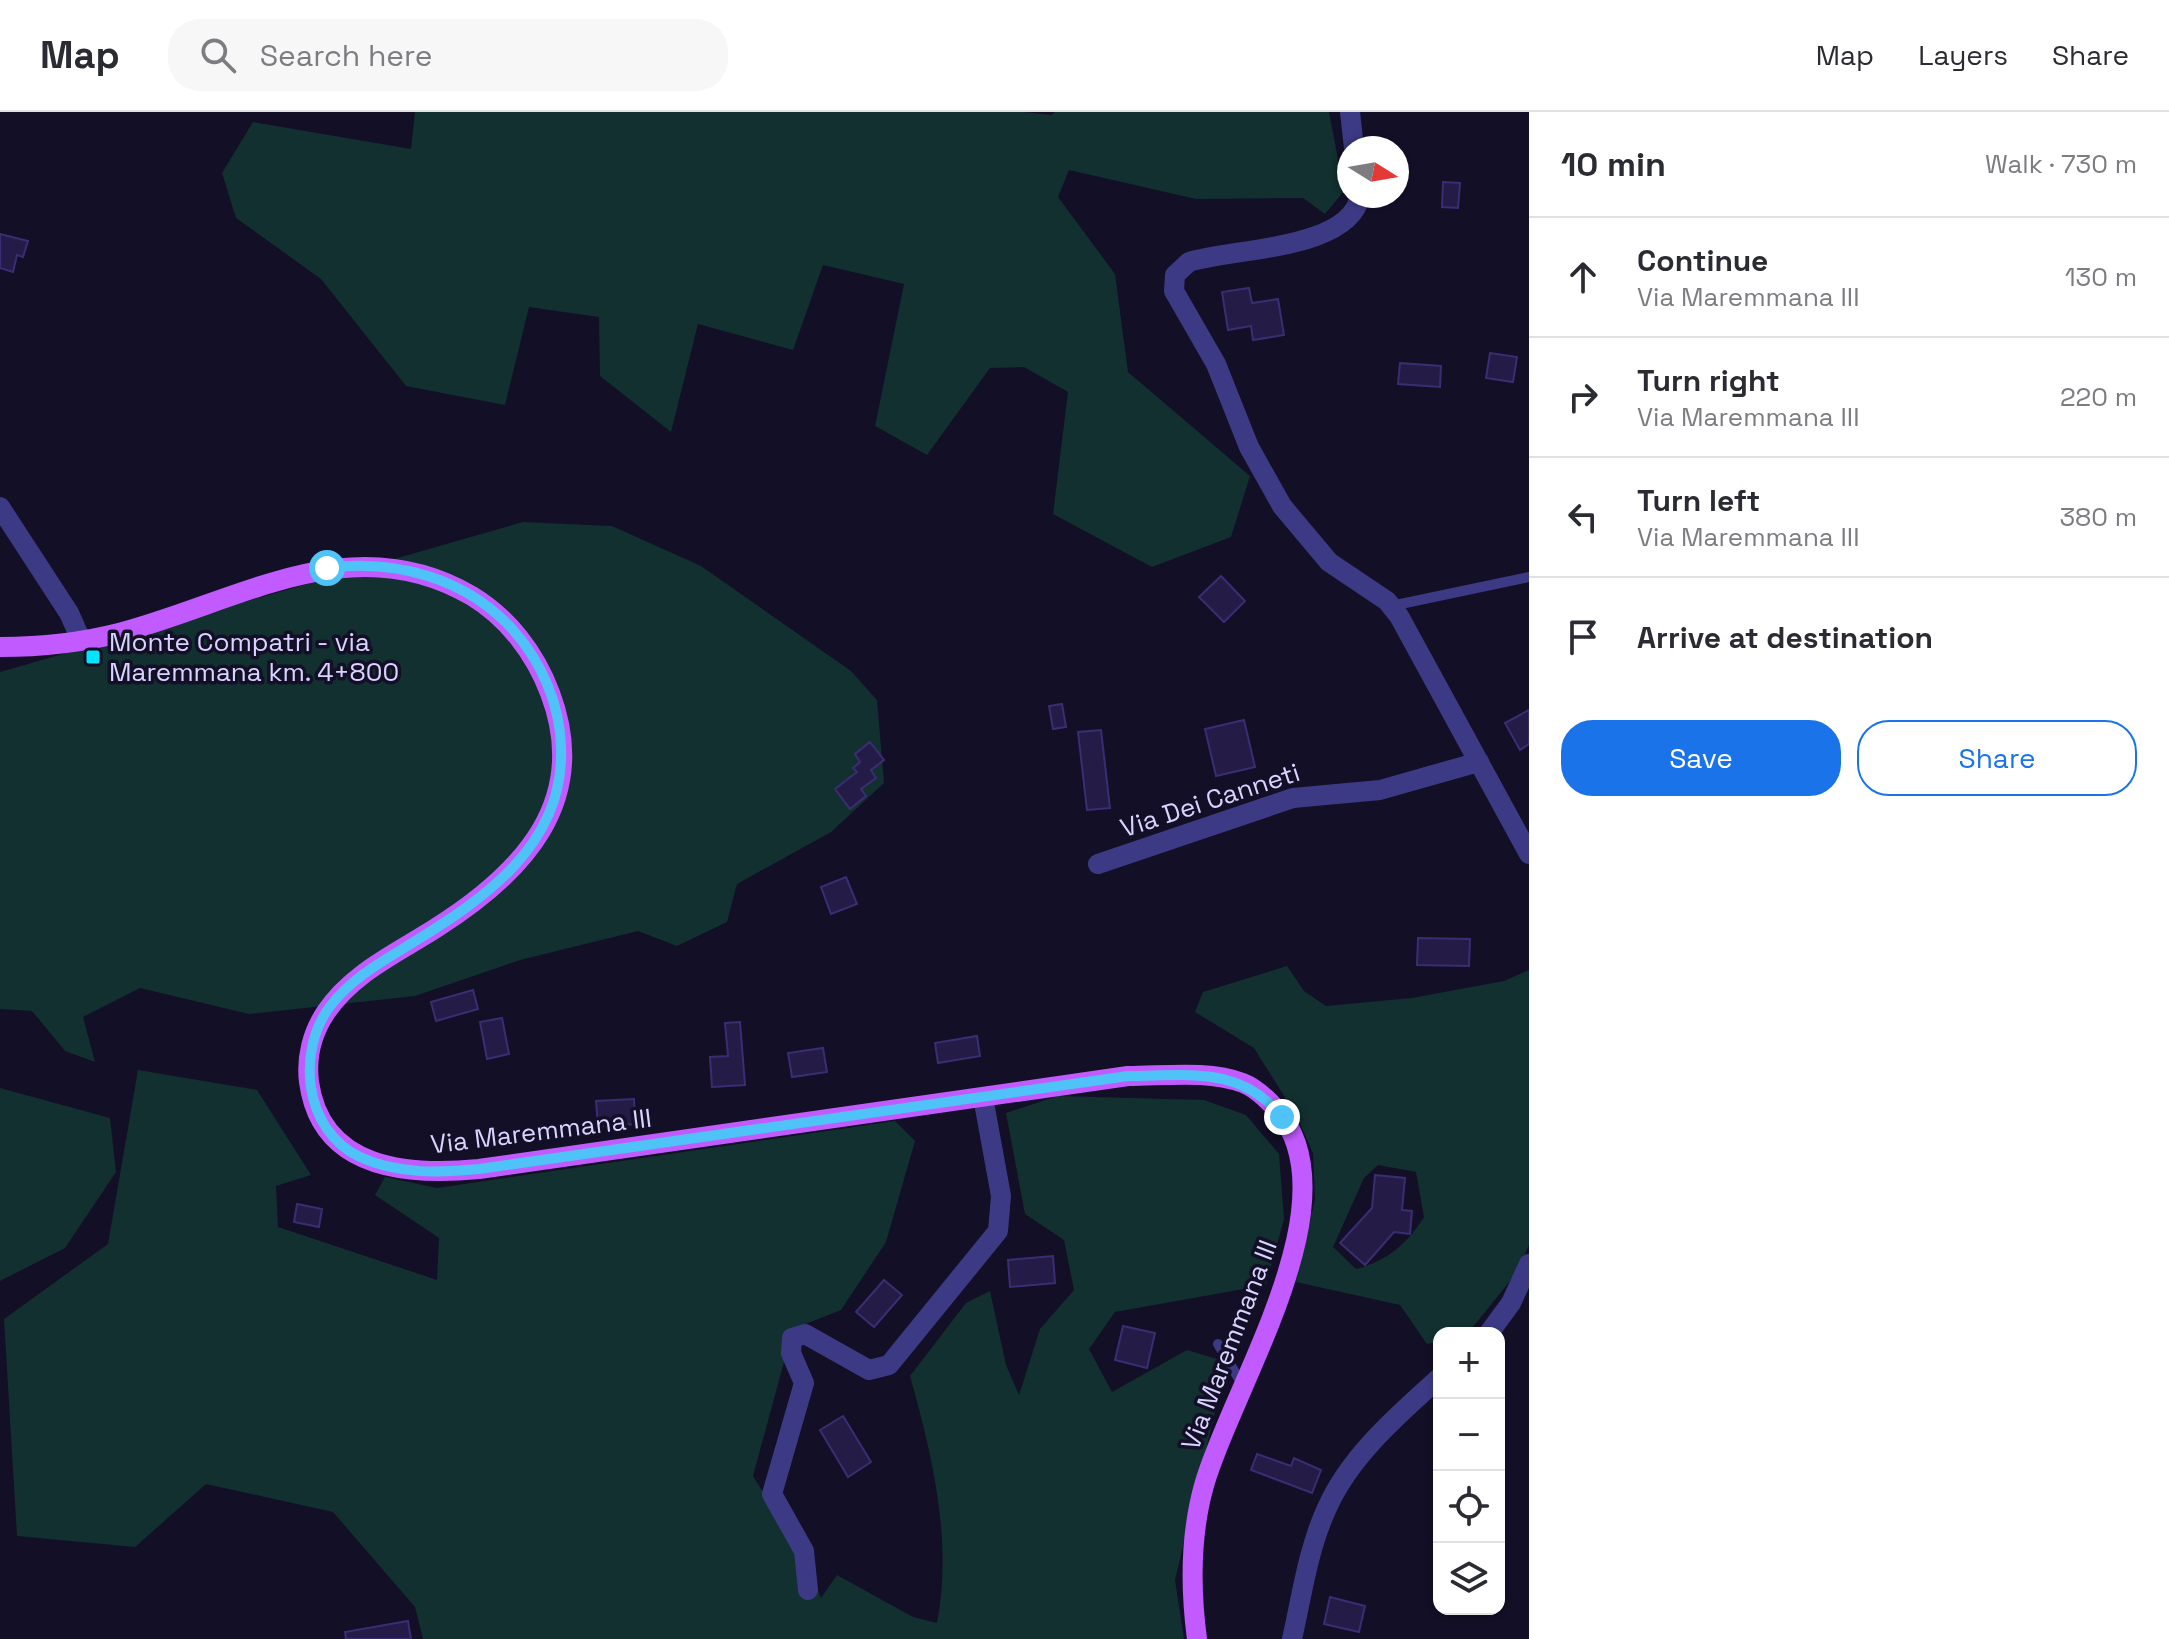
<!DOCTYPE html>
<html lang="en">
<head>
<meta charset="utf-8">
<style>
  :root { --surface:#fff; --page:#f7f7f7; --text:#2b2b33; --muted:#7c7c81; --line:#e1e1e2; --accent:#1a73e8 }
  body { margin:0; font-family:"Space Grotesk",sans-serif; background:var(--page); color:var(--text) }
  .controls { position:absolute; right:24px; bottom:24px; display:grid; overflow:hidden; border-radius:16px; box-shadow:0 2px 6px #0004 }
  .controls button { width:72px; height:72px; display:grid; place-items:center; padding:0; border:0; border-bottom:2px solid var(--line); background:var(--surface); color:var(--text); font:40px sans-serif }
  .compass { position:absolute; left:1337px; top:24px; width:72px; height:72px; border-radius:50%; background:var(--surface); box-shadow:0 2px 6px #0004; rotate:101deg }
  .stop { position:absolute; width:24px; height:24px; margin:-18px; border:6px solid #4fc3f7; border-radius:50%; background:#fff }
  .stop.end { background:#4fc3f7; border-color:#fff; box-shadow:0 2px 8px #0008 }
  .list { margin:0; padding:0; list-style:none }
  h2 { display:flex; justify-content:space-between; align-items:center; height:104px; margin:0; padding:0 32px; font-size:34px }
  h2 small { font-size:26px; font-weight:400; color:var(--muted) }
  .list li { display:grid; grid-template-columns:52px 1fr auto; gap:24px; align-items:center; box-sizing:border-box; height:120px; padding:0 32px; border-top:2px solid var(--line) }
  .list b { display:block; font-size:30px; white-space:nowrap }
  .list p { margin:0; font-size:26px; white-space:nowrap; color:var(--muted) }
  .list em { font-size:26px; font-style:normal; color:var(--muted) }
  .actions { display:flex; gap:16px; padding:24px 32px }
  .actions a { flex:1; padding:18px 0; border:2px solid var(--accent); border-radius:32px; text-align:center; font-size:28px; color:var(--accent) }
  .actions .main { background:var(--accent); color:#fff }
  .icon { flex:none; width:44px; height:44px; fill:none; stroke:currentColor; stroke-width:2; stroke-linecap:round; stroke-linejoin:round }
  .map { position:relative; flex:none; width:1529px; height:1527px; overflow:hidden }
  header { display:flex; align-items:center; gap:48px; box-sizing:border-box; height:112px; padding:0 40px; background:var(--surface); border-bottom:2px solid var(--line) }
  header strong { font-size:38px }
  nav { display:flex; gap:44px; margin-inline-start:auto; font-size:28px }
  .search { width:560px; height:72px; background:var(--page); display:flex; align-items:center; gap:20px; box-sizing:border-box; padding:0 28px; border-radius:32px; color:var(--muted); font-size:30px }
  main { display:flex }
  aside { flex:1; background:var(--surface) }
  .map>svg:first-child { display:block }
  .green { fill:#12302f; fill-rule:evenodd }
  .building { fill:#241b47; stroke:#3b2d73; stroke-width:2 }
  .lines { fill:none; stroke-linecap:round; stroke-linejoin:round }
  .service { stroke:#3d3a85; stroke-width:10 }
  .minor { stroke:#3d3a85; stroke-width:20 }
  .primary { stroke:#c25bff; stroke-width:20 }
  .route { stroke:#4fc3f7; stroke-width:10 }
  .poi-dot { fill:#00e5ff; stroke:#130f26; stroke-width:3 }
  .labels { text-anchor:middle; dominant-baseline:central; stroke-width:7; stroke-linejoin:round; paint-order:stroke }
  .poi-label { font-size:26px; fill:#d9d4ff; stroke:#130f26; text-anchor:start }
  .street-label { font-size:26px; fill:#d9d4ff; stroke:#130f26 }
</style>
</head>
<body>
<header>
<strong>Map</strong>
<div class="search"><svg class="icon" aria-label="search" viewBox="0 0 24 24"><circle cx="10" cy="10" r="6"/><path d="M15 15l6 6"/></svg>Search here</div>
<nav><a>Map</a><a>Layers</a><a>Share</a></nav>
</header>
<main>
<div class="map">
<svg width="1529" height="1527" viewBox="0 0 1529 1527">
  <rect width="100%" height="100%" fill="#130f26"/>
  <!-- green -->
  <g class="green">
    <path d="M 415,0 L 1024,0 L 1051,3 L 1055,0 L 1329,0 L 1344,79 L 1325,102 L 1303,86 L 1196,87 L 1069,58 L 1058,85 L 1115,162 L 1128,260 L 1250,364 L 1231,425 L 1152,455 L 1053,402 L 1068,280 L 1024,255 L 990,256 L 927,343 L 875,314 L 904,172 L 823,153 L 793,238 L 698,212 L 671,320 L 600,264 L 599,205 L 529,195 L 505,293 L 406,274 L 321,167 L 236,106 L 222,61 L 253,10 L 411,37 Z"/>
    <path d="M 523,410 L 612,414 L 701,454 L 851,559 L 877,588 L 884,671 L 831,720 L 737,772 L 727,810 L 677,834 L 638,819 L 520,848 L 415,884 L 249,902 L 140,876 L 83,905 L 95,950 L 65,939 L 32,899 L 0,897 L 0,560 Z"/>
    <path d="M 1287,854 L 1304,879 L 1326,894 L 1412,886 L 1504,869 L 1529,858 L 1529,1133 L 1515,1163 L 1468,1221 L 1439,1221 L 1439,1230 L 1427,1232 L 1400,1193 L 1296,1170 L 1315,1087 L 1313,1041 L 1296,1003 L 1254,936 L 1195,900 L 1203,880 ZM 1378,1053 L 1416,1060 L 1424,1105 C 1407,1132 1387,1149 1356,1157 L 1333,1135 L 1364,1066 Z"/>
    <path d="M 138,958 L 257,978 L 311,1063 L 276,1074 L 278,1115 L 437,1168 L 439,1126 L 375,1083 L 385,1065 L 437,1076 L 895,1009 L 915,1029 L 886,1130 L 841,1198 L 793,1217 L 753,1364 L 807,1451 L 821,1486 L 837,1463 L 913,1505 L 937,1511 C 953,1430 932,1342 910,1264 L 966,1191 L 990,1179 L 1006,1253 L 1019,1283 L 1040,1217 L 1074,1178 L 1064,1128 L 1025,1102 L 1006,1001 L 1058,984 L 1204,988 L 1246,1003 L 1279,1042 L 1284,1107 L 1266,1173 L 1115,1200 L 1089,1237 L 1112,1280 L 1187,1238 L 1227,1250 L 1175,1468 L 1184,1527 L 423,1527 L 415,1495 L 333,1400 L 206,1372 L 135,1435 L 17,1424 L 4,1207 L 108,1132 Z"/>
    <path d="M 0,976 L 110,1006 L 116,1060 L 65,1136 L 0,1169 Z"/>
  </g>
  <!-- building -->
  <g class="building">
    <path d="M 1443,70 L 1460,71 L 1458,96 L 1442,95 Z"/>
    <path d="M 0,122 L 28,129 L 23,145 L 17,143 L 13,160 L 0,156 Z"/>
    <path d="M 1249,176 L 1252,191 L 1278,187 L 1284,223 L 1253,228 L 1251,214 L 1228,218 L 1222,180 Z"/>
    <path d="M 1490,241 L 1517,245 L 1513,270 L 1486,266 Z"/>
    <path d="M 1400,251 L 1441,254 L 1440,275 L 1398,272 Z"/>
    <path d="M 1221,464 L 1245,489 L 1224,510 L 1199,485 Z"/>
    <path d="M 1062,592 L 1066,615 L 1053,617 L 1049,594 Z"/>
    <path d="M 1529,598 L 1529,632 L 1520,638 L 1505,611 Z"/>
    <path d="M 1244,608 L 1255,655 L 1216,664 L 1205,617 Z"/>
    <path d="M 1101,618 L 1110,696 L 1087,698 L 1078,620 Z"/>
    <path d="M 870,630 L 884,648 L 871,658 L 876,666 L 861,677 L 866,684 L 850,697 L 835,677 L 857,660 L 853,656 L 860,650 L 855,642 Z"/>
    <path d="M 846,765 L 857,792 L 831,802 L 821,775 Z"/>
    <path d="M 1418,826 L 1470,827 L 1469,854 L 1417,853 Z"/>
    <path d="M 473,878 L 478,897 L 436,909 L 431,890 Z"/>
    <path d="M 502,906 L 509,942 L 487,947 L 480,910 Z"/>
    <path d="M 740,910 L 745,973 L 712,975 L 710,945 L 728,944 L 725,911 Z"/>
    <path d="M 977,924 L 980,944 L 938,951 L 935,931 Z"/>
    <path d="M 823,936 L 827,960 L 792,965 L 788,941 Z"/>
    <path d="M 634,987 L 635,1012 L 598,1015 L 596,989 Z"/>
    <path d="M 1375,1063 L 1405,1066 L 1402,1098 L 1412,1099 L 1410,1122 L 1394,1120 L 1365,1153 L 1340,1131 L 1372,1096 Z"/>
    <path d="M 297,1092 L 322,1097 L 319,1115 L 294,1110 Z"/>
    <path d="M 1053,1144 L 1055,1171 L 1010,1175 L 1008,1148 Z"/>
    <path d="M 884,1168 L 902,1183 L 874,1215 L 856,1200 Z"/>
    <path d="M 1123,1214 L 1155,1221 L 1147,1256 L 1115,1248 Z"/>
    <path d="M 843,1304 L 871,1350 L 848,1365 L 820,1318 Z"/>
    <path d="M 1257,1342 L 1291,1354 L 1294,1346 L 1321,1358 L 1312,1381 L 1251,1358 Z"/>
    <path d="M 1330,1485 L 1365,1494 L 1359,1520 L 1324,1512 Z"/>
    <path d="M 408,1509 L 411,1527 L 346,1527 L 345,1520 Z"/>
  </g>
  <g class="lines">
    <!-- service -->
    <g class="service">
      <path d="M 1391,494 L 1529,465"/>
      <path d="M 1218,1232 L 1242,1272"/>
    </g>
    <!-- minor -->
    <g class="minor">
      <path d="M 1350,0 L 1354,36"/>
      <path d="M 1360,84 C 1350,138 1234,136 1189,150 L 1175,163 L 1174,179 L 1216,252 L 1249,335 L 1282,394 L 1329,450 L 1387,489 L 1399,504 L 1529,742"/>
      <path d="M 0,395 L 69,501 L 81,528"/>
      <path d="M 1098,752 L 1293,686 L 1380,678 L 1479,650"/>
      <path d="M 1489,1221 L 1511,1191 L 1529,1152"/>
      <path d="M 808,1478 L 804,1439 L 772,1382 L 804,1271 L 791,1241 L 792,1226 L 805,1222 L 869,1258 L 889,1253 L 998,1119 L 1001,1084 L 983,985"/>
      <path d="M 1292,1527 C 1302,1483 1308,1437 1327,1396 C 1350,1344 1398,1303 1439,1266"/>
    </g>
    <!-- primary -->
    <path class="primary" d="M 0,535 C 40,535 80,531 119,521 C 238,490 352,413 472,484 C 508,506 535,541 550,581 C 591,689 523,761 436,816 C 397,841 352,861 326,900 C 312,921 306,946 309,970 C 321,1058 409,1064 479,1057 L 1128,964 C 1165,964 1208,958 1243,971 C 1256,976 1267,987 1276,997 C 1356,1086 1233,1274 1205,1370 C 1190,1421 1190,1474 1197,1527"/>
  </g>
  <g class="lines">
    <!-- route -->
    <path class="route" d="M 327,456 C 396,447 467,466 514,519 C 542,551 560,593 561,635 C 565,731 486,786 412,831 C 383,849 353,865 331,893 C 296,938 303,1018 360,1045 C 397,1062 438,1061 479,1057 L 1128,964 C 1188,964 1240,953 1282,1005"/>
  </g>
  <!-- markers -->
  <rect class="poi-dot" x="85" y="537" width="16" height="16" rx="4"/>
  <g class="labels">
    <!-- poi labels -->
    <g class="poi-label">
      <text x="109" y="530">Monte Compatri - via<tspan x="109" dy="30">Maremmana km. 4+800</tspan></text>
    </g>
    <!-- street labels -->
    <g class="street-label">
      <text transform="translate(1210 688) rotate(-18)">Via Dei Canneti</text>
      <text transform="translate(541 1019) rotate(-7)">Via Maremmana III</text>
      <text transform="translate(1229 1233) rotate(-69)">Via Maremmana III</text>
    </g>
  </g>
</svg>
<div class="controls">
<button>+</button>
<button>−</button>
<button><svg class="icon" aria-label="locate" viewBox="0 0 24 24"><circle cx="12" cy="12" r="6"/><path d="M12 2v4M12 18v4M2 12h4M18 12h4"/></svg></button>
<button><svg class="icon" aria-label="layers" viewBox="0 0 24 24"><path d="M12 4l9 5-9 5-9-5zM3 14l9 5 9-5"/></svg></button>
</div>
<svg class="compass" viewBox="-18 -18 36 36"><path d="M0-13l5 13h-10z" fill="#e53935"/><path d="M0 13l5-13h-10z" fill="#7c7c81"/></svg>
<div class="stop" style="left:327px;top:456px"></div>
<div class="stop end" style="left:1282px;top:1005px"></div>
</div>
<aside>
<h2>10 min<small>Walk · 730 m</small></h2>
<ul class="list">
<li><svg class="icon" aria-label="ahead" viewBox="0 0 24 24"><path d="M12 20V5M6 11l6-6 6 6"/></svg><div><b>Continue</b><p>Via Maremmana III</p></div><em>130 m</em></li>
<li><svg class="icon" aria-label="right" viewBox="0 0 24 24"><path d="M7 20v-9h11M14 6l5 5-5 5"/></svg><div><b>Turn right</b><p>Via Maremmana III</p></div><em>220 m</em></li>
<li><svg class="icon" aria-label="left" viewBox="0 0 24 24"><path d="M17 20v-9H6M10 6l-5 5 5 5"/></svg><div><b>Turn left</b><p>Via Maremmana III</p></div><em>380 m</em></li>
<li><svg class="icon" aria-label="arrive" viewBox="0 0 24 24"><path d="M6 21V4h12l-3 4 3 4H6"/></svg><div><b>Arrive at destination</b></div></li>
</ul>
<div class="actions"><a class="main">Save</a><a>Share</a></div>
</aside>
</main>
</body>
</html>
